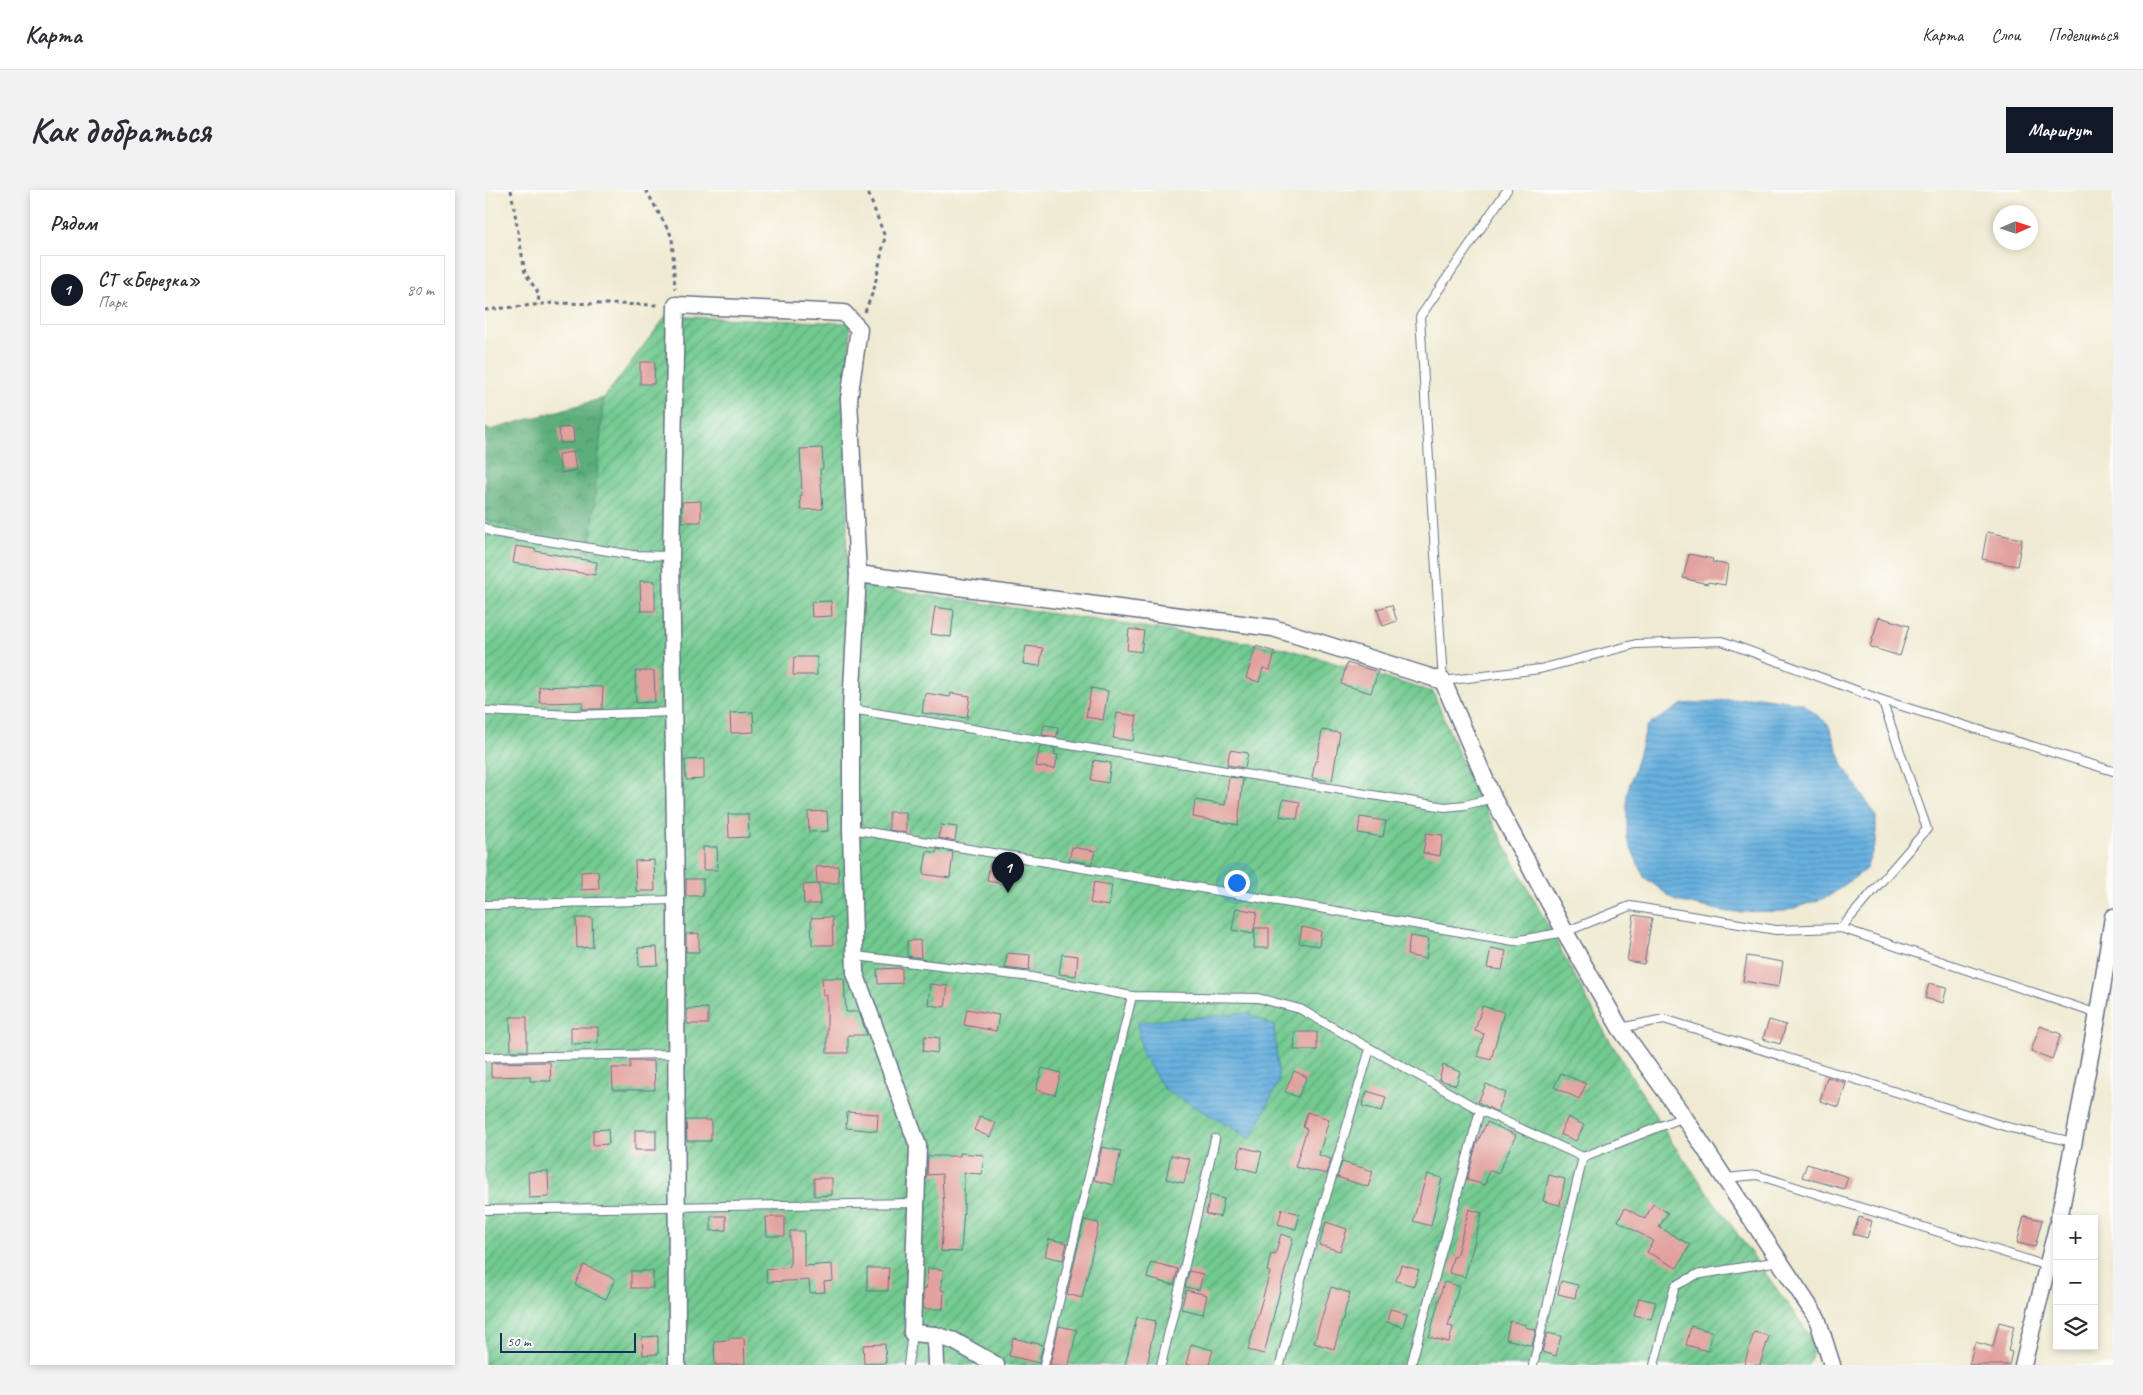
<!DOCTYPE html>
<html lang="ru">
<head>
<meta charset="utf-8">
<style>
  :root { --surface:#fff; --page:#f2f2f3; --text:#2b2b33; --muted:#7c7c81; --line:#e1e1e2; --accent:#111827 }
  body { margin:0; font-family:Caveat,sans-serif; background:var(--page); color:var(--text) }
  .controls { position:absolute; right:15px; bottom:15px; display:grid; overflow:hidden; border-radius:0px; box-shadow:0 2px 8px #0003 }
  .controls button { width:45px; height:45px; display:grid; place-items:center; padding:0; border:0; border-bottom:1px solid var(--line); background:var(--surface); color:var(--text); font:25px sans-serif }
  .compass { position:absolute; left:1508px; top:15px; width:45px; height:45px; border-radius:50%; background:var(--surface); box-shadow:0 2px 8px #0003; rotate:87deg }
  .scale { position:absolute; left:15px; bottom:12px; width:136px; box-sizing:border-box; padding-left:5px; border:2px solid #1b2f5e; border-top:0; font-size:14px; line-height:18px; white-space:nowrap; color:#1b2f5e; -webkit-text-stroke:4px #fdfcf7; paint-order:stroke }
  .you { position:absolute; left:751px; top:692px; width:18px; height:18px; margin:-12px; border:4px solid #fff; border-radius:50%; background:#1a73e8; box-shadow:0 0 0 8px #1a73e833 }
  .badge { display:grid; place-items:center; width:32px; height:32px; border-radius:50%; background:var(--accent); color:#fff; font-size:16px; font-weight:700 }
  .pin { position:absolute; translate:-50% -41px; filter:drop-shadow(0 1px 2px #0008) }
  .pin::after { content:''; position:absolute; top:26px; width:18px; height:15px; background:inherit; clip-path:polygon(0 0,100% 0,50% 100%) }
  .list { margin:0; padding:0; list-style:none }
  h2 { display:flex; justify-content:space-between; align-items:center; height:65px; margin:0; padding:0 20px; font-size:21px }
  h2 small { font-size:16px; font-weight:400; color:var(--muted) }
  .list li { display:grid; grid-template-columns:32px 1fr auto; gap:15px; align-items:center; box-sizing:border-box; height:70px; margin:0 10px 10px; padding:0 10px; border:1px solid var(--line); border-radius:0px }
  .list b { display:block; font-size:19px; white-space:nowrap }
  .list p { margin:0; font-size:16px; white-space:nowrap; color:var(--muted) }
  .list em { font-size:16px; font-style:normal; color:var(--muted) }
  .icon { flex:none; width:28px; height:28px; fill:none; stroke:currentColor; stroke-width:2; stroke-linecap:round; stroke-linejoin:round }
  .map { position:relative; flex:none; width:1628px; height:1175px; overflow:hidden; border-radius:0px }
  header { display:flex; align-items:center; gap:30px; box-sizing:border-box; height:70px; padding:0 25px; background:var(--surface); border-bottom:1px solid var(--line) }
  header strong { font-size:24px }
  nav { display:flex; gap:28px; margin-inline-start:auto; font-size:18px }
  .intro { display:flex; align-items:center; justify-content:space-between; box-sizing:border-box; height:120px; padding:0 30px }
  h1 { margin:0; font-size:35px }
  .button { padding:12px 22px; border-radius:0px; background:var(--accent); color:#fff; font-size:18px; font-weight:700 }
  main { display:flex; gap:30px; padding:0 30px }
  aside { flex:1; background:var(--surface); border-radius:0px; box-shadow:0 2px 8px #0003 }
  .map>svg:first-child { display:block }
  .forest { fill:url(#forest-crowns); stroke:#3c6e6c }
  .garden { fill:url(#garden-furrows); stroke:#467c77 }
  .water { fill:url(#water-rules); stroke:#41709e }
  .building { fill:#e2a19d }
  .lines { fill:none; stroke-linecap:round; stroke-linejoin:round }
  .lane-casing { stroke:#657086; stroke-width:10 }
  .street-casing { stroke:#657086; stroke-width:19 }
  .path { stroke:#657086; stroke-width:3; stroke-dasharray:4 4; stroke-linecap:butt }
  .lane { stroke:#fff; stroke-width:8 }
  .street { stroke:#fff; stroke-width:16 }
</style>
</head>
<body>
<header>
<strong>Карта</strong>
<nav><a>Карта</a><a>Слои</a><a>Поделиться</a></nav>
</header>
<div class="intro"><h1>Как добраться</h1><a class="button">Маршрут</a></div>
<main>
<aside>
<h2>Рядом<small></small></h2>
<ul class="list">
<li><span class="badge">1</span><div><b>СТ «Березка»</b><p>Парк</p></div><em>80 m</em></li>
</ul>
</aside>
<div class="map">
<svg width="1628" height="1175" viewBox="0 0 1628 1175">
  <defs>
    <pattern id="forest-crowns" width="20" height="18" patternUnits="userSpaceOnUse" patternTransform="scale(1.25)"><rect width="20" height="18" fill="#5dae7a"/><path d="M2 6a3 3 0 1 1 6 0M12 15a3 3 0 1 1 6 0" fill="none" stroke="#4c8e67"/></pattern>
    <pattern id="garden-furrows" width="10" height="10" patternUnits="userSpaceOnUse" patternTransform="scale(1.25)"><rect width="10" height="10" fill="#72ca90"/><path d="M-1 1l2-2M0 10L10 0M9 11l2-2" fill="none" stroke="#5da479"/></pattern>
    <pattern id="water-rules" width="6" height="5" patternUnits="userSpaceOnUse" patternTransform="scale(1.25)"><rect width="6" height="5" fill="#67b0df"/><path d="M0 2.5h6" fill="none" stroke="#5490b8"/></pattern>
  </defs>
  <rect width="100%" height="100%" fill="#fdfcf7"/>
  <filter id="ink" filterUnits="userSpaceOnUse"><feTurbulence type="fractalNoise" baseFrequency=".02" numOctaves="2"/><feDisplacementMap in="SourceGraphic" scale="10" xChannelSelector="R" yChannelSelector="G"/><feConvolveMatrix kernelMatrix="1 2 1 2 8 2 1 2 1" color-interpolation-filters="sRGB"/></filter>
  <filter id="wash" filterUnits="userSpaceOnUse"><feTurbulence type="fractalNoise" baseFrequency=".0096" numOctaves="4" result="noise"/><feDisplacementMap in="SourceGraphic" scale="20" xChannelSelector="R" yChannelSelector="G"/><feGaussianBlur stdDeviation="1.12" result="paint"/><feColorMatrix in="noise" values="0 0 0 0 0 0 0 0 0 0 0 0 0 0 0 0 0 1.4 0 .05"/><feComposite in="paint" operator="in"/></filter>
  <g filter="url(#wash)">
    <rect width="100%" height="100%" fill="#efead1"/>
    <!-- forest -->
    <path class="forest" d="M 119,208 L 105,362 L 0,329 L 0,238 L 5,240 Z"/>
    <!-- garden -->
    <path class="garden" d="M 181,126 L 365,133 L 361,393 L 799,458 L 948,502 L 982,584 L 1119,841 L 1186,951 L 1331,1154 L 1323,1175 L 0,1175 L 0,329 L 105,362 L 119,208 Z"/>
    <!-- water -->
    <g class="water">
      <path d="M 1273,507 L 1317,513 L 1343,534 L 1359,577 L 1391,626 L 1391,651 L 1381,679 L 1343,707 L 1300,721 L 1243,722 L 1191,711 L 1159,687 L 1142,649 L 1142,603 L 1162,536 L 1198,514 Z"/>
      <path d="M 762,823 L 789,836 L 794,891 L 766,949 L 679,899 L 657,863 L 652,832 Z"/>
    </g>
    <g id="blocks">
      <!-- building -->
      <g class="building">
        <path d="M 155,172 L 170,172 L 169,194 L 155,194 Z"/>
        <path d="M 88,237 L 89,253 L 75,253 L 74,238 Z"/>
        <path d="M 337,258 L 338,279 L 335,279 L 338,319 L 316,320 L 315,306 L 317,306 L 315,259 Z"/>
        <path d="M 88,262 L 91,280 L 76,283 L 73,264 Z"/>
        <path d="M 216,311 L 216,332 L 197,332 L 197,312 Z"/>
        <path d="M 1502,342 L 1537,349 L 1532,376 L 1497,369 Z"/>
        <path d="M 31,356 L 50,359 L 50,361 L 112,372 L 110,385 L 28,373 Z"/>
        <path d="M 1204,364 L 1228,369 L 1227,372 L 1243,375 L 1240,395 L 1223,392 L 1222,394 L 1198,388 Z"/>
        <path d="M 155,391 L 170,391 L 170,421 L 156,421 Z"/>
        <path d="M 346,411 L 347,426 L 327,427 L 326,412 Z"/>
        <path d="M 907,415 L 912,431 L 898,436 L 892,419 Z"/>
        <path d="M 450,417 L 469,420 L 466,447 L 446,444 Z"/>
        <path d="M 1394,427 L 1424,436 L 1415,466 L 1385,457 Z"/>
        <path d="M 644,439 L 659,441 L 656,462 L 642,460 Z"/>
        <path d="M 541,456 L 558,458 L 555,476 L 538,474 Z"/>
        <path d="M 771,456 L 790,462 L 785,480 L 778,478 L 774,492 L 761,488 Z"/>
        <path d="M 309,467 L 332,467 L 332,485 L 308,485 Z"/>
        <path d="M 862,473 L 893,482 L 886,503 L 856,494 Z"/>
        <path d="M 150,481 L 169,481 L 170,512 L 151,513 Z"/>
        <path d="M 86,496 L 118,497 L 117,519 L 97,519 L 98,512 L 55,513 L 54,497 Z"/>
        <path d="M 606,498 L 623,501 L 618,530 L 601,527 Z"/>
        <path d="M 440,503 L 465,507 L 466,503 L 485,506 L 482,528 L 437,523 Z"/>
        <path d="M 268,522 L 269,542 L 246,543 L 245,523 Z"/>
        <path d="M 632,523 L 652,526 L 648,551 L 628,548 Z"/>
        <path d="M 559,535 L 573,537 L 572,547 L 557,545 Z"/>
        <path d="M 837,540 L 855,543 L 847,591 L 827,588 L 830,571 L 832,571 Z"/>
        <path d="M 555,556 L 570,558 L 569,564 L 573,565 L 570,579 L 551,576 Z"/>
        <path d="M 745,560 L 763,563 L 760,578 L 742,575 Z"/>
        <path d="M 219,569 L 219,589 L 201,590 L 200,570 Z"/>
        <path d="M 609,570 L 626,573 L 623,593 L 606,590 Z"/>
        <path d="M 744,587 L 758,589 L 753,635 L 708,627 L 710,610 L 740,615 Z"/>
        <path d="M 798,609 L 815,612 L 812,629 L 795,626 Z"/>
        <path d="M 342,621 L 343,641 L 324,642 L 323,622 Z"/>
        <path d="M 404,622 L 421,622 L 421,643 L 404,640 Z"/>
        <path d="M 243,624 L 263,624 L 264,647 L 244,648 Z"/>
        <path d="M 875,627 L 901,631 L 898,647 L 873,643 Z"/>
        <path d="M 456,635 L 472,637 L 470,651 L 453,648 Z"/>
        <path d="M 941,643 L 958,645 L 955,666 L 938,663 Z"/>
        <path d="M 218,657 L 232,657 L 233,680 L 218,680 Z"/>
        <path d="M 587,657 L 610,661 L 607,674 L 584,670 Z"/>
        <path d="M 452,659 L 468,662 L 465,688 L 438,684 L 442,661 L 451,663 Z"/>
        <path d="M 169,670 L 170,701 L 151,701 L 150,671 Z"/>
        <path d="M 505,673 L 522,676 L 519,694 L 502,691 Z"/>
        <path d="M 353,676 L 354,693 L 332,693 L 331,677 Z"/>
        <path d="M 113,681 L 114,699 L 96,700 L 96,682 Z"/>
        <rect x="201" y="689" width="17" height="17"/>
        <path d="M 609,692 L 627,695 L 624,716 L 605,713 Z"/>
        <path d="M 334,694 L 335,714 L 319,714 L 318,695 Z"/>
        <path d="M 751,718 L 772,722 L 768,744 L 747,740 Z"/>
        <path d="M 1149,725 L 1167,728 L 1159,774 L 1142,771 Z"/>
        <path d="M 347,727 L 348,755 L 327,755 L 326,728 Z"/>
        <path d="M 91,728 L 107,728 L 108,757 L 92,758 Z"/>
        <path d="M 817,737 L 836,741 L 834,756 L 814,753 Z"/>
        <path d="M 770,738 L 784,738 L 784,758 L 769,758 Z"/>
        <path d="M 214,743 L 214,762 L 201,762 L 201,744 Z"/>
        <path d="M 925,746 L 944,749 L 941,769 L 922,765 Z"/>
        <path d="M 435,750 L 436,768 L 422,766 L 422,751 Z"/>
        <path d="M 172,757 L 173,775 L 154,776 L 153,758 Z"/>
        <path d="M 1006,758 L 1021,761 L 1017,780 L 1002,778 Z"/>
        <path d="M 522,763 L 545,765 L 544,781 L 520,778 Z"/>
        <path d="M 577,764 L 593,766 L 591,786 L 574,784 Z"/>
        <path d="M 1262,766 L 1298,772 L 1294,797 L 1258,791 Z"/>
        <path d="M 417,778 L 417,793 L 393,794 L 392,779 Z"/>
        <path d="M 337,788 L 359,788 L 361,822 L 374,822 L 382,845 L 363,845 L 363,863 L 342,863 L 342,805 L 338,805 Z"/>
        <path d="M 1444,793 L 1462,797 L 1458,813 L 1440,808 Z"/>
        <path d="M 445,794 L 463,796 L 460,817 L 443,815 Z"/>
        <path d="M 997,816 L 1019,822 L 1006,870 L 992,866 L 999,844 L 990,841 Z"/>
        <path d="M 223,818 L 223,834 L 202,834 L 202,819 Z"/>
        <path d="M 482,819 L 514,825 L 511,841 L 479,835 Z"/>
        <path d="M 25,827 L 42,827 L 42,861 L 26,861 Z"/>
        <path d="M 1284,830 L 1301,835 L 1295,854 L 1278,849 Z"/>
        <path d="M 1555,836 L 1576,844 L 1567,869 L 1546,861 Z"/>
        <path d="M 86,837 L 113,837 L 113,853 L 86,854 Z"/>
        <path d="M 810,842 L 832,842 L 832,860 L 809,860 Z"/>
        <path d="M 440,846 L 455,848 L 452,863 L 438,861 Z"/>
        <path d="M 145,871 L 169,871 L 170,900 L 128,900 L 127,878 L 145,878 Z"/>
        <path d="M 65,872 L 66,891 L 45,891 L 45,886 L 6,887 L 6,873 Z"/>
        <path d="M 958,875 L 975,882 L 971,895 L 954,890 Z"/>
        <path d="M 557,878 L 576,883 L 570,905 L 551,900 Z"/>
        <path d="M 809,881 L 822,887 L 813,907 L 800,902 Z"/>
        <path d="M 1076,883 L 1101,894 L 1094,909 L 1069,897 Z"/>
        <path d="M 1342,887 L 1361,893 L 1354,917 L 1335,911 Z"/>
        <path d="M 1001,894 L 1021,903 L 1012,922 L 993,912 Z"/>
        <path d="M 882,901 L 901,907 L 897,921 L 877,916 Z"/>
        <path d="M 362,922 L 393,924 L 392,941 L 361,938 Z"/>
        <path d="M 822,922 L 844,929 L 834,965 L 846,969 L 842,984 L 810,977 L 822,939 L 818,937 Z"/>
        <path d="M 495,926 L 511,933 L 505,947 L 489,940 Z"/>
        <path d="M 1083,927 L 1099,935 L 1091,951 L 1075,944 Z"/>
        <path d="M 201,930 L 226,930 L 226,951 L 202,951 Z"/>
        <path d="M 1002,932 L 1031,945 L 1013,984 L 1004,980 L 1000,995 L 982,990 L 991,955 Z"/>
        <path d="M 123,939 L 124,954 L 108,955 L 108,940 Z"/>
        <rect x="150" y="940" width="21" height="20"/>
        <path d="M 617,957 L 636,961 L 628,995 L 609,990 Z"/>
        <path d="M 756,957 L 777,962 L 772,982 L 752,977 Z"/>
        <path d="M 475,963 L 499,965 L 497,984 L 479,983 L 479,1019 L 476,1062 L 456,1061 L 459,1020 L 457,984 L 442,985 L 443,966 L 475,966 Z"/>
        <path d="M 686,965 L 705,969 L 699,993 L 681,989 Z"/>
        <path d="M 857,972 L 888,981 L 883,997 L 852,987 Z"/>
        <path d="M 1322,974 L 1363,987 L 1359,999 L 1317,987 Z"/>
        <path d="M 63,981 L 64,1007 L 44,1008 L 43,982 Z"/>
        <path d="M 942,984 L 957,988 L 946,1036 L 928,1031 Z"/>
        <path d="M 1064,985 L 1080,989 L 1075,1015 L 1058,1011 Z"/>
        <path d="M 329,988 L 347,988 L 347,1005 L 329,1006 Z"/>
        <path d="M 725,1005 L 739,1009 L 735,1027 L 721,1024 Z"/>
        <path d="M 1168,1014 L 1183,1023 L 1174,1037 L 1205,1055 L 1192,1078 L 1162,1062 L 1168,1051 L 1133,1031 L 1140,1018 L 1160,1029 Z"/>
        <path d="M 797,1019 L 815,1024 L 811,1039 L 793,1034 Z"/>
        <path d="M 984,1019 L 997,1023 L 980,1087 L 964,1083 L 968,1067 L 971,1067 Z"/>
        <path d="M 226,1026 L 241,1026 L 241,1040 L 226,1041 Z"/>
        <path d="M 1539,1026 L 1557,1030 L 1550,1057 L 1532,1053 Z"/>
        <path d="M 281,1027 L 300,1027 L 300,1046 L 282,1046 Z"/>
        <path d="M 1374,1027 L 1387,1031 L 1382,1048 L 1368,1044 Z"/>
        <path d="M 599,1030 L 614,1033 L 597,1108 L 582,1104 Z"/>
        <path d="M 841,1032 L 862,1039 L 855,1061 L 834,1055 Z"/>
        <path d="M 305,1041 L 319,1041 L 319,1076 L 347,1074 L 348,1091 L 339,1092 L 340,1102 L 325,1103 L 324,1090 L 282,1092 L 281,1080 L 305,1077 Z"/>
        <path d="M 796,1044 L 808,1048 L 779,1164 L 763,1160 L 785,1082 L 782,1081 L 786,1064 L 790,1065 Z"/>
        <path d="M 564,1049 L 582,1053 L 578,1070 L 560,1066 Z"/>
        <path d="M 666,1072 L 693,1079 L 689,1095 L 662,1088 Z"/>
        <path d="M 99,1075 L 130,1089 L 121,1109 L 90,1095 Z"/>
        <path d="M 916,1075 L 934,1080 L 929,1096 L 911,1091 Z"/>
        <path d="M 382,1078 L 404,1078 L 403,1101 L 382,1101 Z"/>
        <path d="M 443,1078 L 459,1080 L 456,1100 L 459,1100 L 458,1119 L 438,1119 L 438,1099 L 441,1099 Z"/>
        <rect x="146" y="1081" width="22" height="17"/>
        <path d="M 704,1081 L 718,1084 L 714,1100 L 700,1097 Z"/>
        <path d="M 1076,1091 L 1093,1095 L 1090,1108 L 1073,1104 Z"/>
        <path d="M 959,1092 L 974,1096 L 963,1136 L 968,1137 L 964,1152 L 944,1147 Z"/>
        <path d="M 846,1097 L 865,1103 L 849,1159 L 829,1153 Z"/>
        <path d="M 701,1100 L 722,1105 L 718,1124 L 696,1119 Z"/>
        <path d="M 1154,1108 L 1171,1112 L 1166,1129 L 1149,1125 Z"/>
        <path d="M 905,1119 L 922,1123 L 918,1137 L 902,1132 Z"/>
        <path d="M 652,1127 L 671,1131 L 664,1161 L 665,1161 L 662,1175 L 640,1175 Z"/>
        <path d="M 1025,1131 L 1041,1135 L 1040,1137 L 1051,1140 L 1047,1156 L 1021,1149 Z"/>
        <path d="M 1514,1132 L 1529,1136 L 1523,1161 L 1527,1162 L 1524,1175 L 1484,1175 L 1490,1152 L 1508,1157 Z"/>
        <path d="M 574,1136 L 592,1140 L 584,1175 L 565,1175 Z"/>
        <path d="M 1206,1136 L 1228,1142 L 1223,1161 L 1201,1155 Z"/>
        <path d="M 1269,1142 L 1284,1146 L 1275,1175 L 1259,1175 Z"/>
        <path d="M 1062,1143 L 1076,1146 L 1071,1166 L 1057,1162 Z"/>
        <path d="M 173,1146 L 173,1164 L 158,1165 L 157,1147 Z"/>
        <path d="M 244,1148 L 259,1148 L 260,1174 L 230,1175 L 229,1151 L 244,1150 Z"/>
        <path d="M 528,1148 L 558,1155 L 554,1173 L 524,1166 Z"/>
        <path d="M 400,1154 L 401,1173 L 379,1174 L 378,1155 Z"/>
        <path d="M 706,1154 L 728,1160 L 724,1175 L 701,1175 Z"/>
      </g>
    </g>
  </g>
  <g filter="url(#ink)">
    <use href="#blocks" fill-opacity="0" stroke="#657086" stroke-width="1"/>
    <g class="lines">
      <!-- lane casing -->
      <g class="lane-casing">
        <g id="lane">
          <path d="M 1022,0 L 935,127 L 958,491 L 1055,479 L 1151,454 L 1237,451 L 1397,510 L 1628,581"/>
          <path d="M 0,338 L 7,342 L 148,365 L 186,366"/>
          <path d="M 366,519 L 960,617 L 980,615 L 1008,608"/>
          <path d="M 0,521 L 89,525 L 189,522"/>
          <path d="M 366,639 L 1029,751 L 1080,742 L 1145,716 L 1291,740 L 1356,738 L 1613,824"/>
          <path d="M 0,715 L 191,710"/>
          <path d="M 1356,738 L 1442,639 L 1397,510"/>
          <path d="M 371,766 L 546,787 L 647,806 L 773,808 L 815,819 L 995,920 L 1098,967 L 1048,1175"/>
          <path d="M 1135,838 L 1179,829 L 1522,937 L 1588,952"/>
          <path d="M 0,867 L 192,864"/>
          <path d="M 1098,967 L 1199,927"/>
          <path d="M 1240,988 L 1272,985 L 1562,1076"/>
          <path d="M 0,1020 L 431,1013"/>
          <path d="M 423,1175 L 427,1143"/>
          <path d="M 559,1175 L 647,806"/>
          <path d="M 676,1175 L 730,949"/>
          <path d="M 795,1175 L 816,1090 L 885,859"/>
          <path d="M 926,1175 L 995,920"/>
          <path d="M 1169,1175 L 1190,1096 L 1211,1085 L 1294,1071"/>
        </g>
      </g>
      <!-- street casing -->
      <g class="street-casing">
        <g id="street">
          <path d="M 1574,1029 L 1613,824 L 1628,727"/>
          <path d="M 450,1145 L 451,1175"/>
          <path d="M 192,1175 L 191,710 L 186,366 L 191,115 L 359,123 L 374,139 L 364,209 L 373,384"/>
          <path d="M 511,1175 L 469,1151 L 450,1145 L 427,1143 L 433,956 L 370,783 L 366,639 L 366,519 L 373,384 L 788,438 L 958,491 L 1008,608 L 1080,742 L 1135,838 L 1199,927 L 1332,1128 L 1347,1175"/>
          <path d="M 1538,1175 L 1572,1037"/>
        </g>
      </g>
      <!-- path -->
      <g class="path">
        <path d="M 26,0 L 40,83 L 54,104 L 53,115"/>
        <path d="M 161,0 L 187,47 L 190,99"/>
        <path d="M 0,120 L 68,113 L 174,115"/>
        <path d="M 380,122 L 389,99 L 400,47 L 382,0"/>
      </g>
      <!-- lane -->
      <use href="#lane" class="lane"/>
      <!-- street -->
      <use href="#street" class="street"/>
    </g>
  </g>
</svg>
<div class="controls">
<button>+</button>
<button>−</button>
<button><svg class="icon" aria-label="layers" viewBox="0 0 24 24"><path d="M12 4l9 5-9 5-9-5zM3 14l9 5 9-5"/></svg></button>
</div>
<svg class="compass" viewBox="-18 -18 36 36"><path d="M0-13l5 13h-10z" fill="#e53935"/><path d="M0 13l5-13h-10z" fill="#7c7c81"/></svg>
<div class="scale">50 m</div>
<div class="you"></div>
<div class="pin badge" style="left:523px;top:703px">1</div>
</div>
</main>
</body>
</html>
